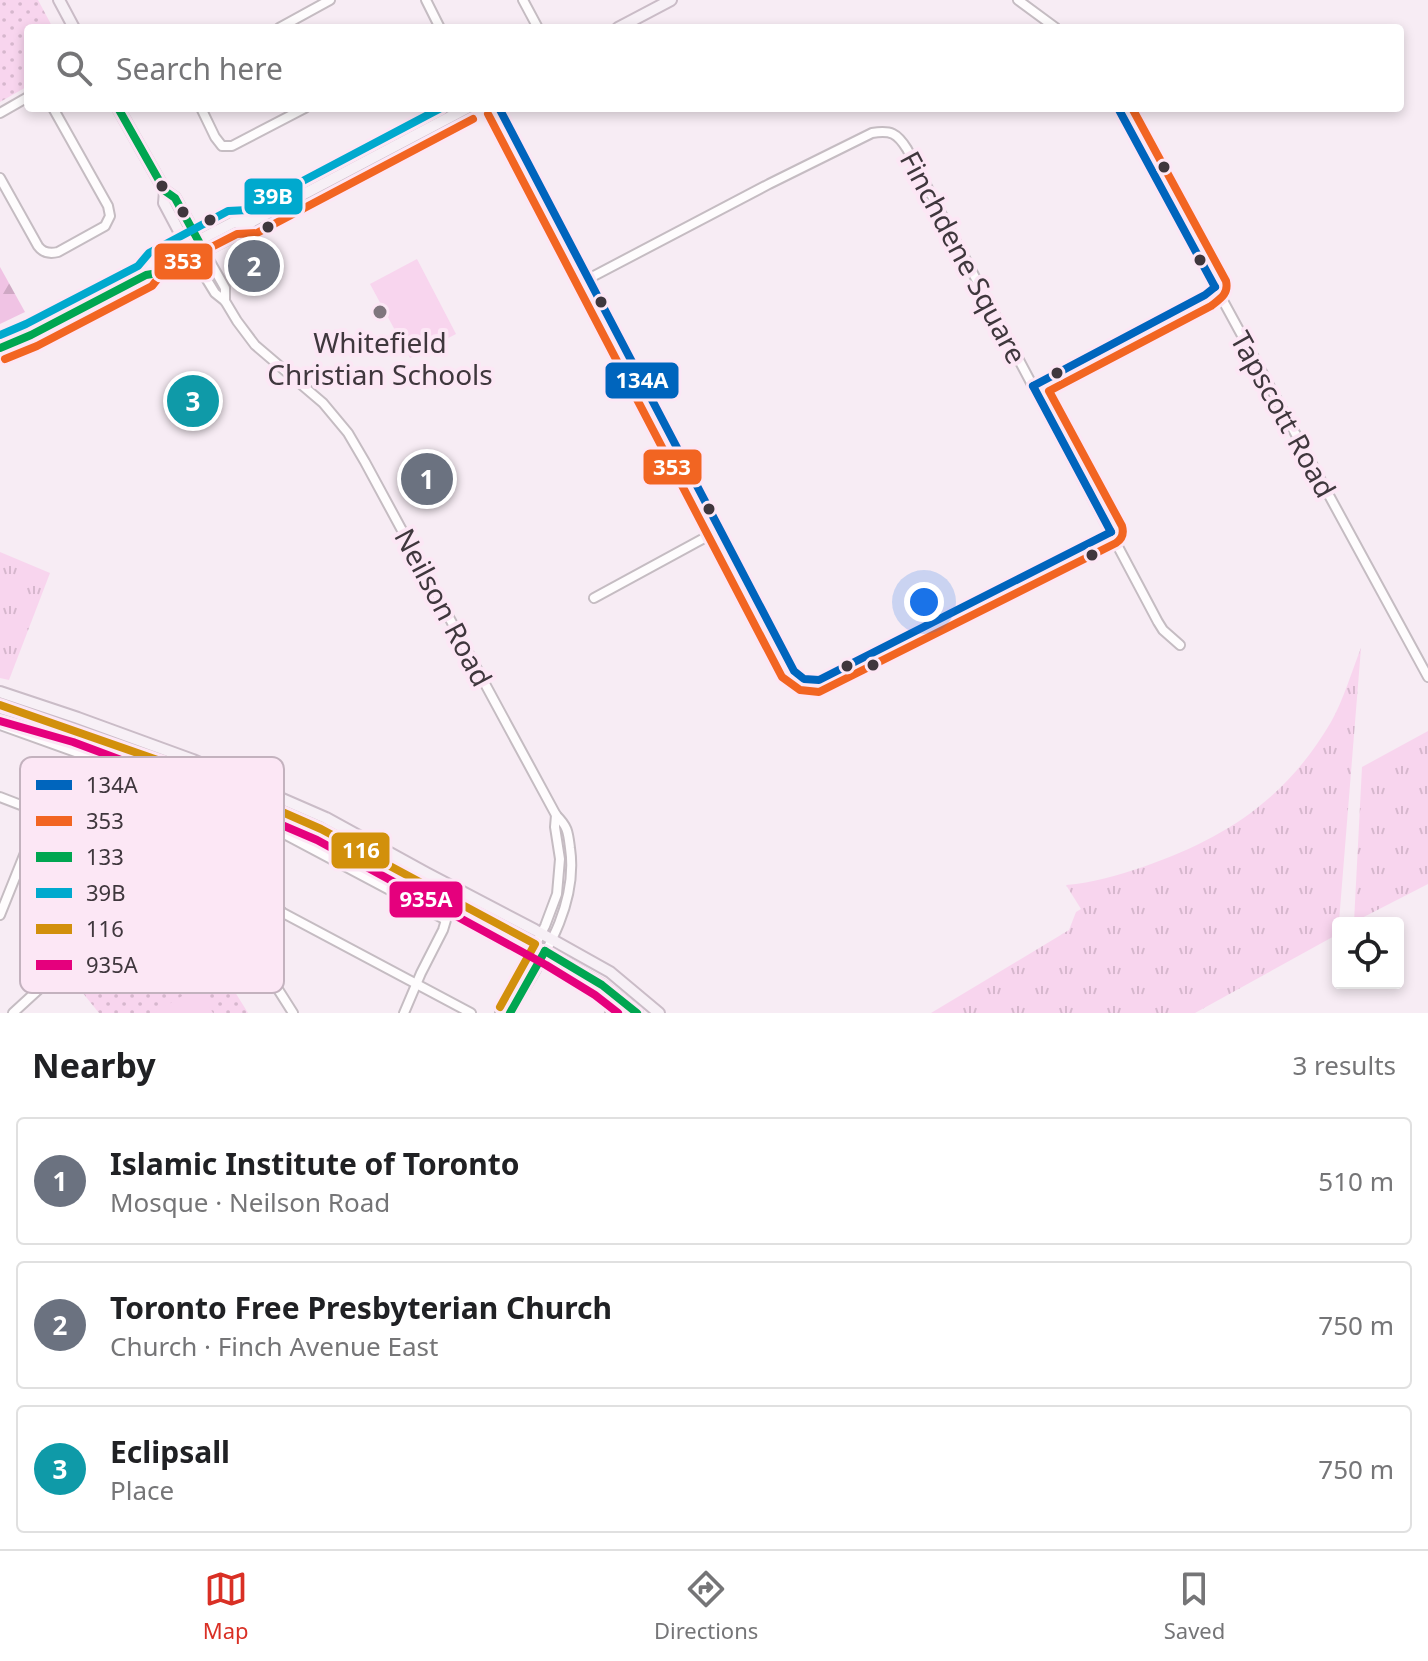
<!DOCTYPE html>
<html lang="en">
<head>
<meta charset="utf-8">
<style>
  :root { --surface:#fff; --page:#f6f6f6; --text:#202124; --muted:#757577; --line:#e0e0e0; --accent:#d93025 }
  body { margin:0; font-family:"Noto Sans",sans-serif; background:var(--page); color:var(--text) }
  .controls { position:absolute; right:24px; bottom:24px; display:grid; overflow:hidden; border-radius:8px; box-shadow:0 4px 12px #0003 }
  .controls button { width:72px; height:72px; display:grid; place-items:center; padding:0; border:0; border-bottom:2px solid var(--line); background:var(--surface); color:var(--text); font:40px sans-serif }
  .you { position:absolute; left:924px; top:602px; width:28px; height:28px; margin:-20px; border:6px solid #fff; border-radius:50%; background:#1a73e8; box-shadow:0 0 0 12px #1a73e833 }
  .badge { display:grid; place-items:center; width:52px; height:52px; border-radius:50%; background:var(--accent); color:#fff; font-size:26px; font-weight:700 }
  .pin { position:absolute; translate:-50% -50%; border:4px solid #fff; box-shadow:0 2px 8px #0006 }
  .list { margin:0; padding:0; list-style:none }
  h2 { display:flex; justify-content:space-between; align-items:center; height:104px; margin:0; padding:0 32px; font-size:34px }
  h2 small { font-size:26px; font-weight:400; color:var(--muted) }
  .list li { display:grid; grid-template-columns:52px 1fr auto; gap:24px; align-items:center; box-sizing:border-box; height:128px; margin:0 16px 16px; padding:0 16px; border:2px solid var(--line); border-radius:8px }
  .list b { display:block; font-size:30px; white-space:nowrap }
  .list p { margin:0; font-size:26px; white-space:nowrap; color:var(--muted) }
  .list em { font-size:26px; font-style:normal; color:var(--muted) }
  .icon { flex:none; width:44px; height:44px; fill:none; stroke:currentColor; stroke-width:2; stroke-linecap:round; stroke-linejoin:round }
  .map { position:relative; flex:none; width:1428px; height:1013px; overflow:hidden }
  .search { position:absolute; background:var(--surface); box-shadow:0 4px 12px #0003; left:24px; right:24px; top:24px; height:88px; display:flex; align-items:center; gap:20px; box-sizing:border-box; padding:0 28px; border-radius:8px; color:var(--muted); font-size:30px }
  .sheet { height:536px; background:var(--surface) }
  nav { display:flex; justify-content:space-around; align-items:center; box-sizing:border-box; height:112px; border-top:2px solid var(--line); background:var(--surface); font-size:22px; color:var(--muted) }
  nav a { display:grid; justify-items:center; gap:4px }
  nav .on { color:var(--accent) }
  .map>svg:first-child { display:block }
  .grass { fill:url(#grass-tufts) }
  .forest { fill:url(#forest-firs) }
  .park { fill:url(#park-dots) }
  .pitch { fill:#f8d5ee }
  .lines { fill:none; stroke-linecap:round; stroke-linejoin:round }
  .minor-casing { stroke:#c5bcc2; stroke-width:12 }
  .major-casing { stroke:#cabcc7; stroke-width:14 }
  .minor { stroke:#fefcfd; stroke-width:8 }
  .major { stroke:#f7f0f6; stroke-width:10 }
  .bus-1-casing { stroke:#fce7f5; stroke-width:14 }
  .bus-2-casing { stroke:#fce7f5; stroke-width:14 }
  .bus-3-casing { stroke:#fce7f5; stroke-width:14 }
  .bus-4-casing { stroke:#fce7f5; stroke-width:14 }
  .bus-5-casing { stroke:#fce7f5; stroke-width:14 }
  .bus-6-casing { stroke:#fce7f5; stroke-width:14 }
  .bus-1 { stroke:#0065bd; stroke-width:8 }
  .bus-2 { stroke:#f26522; stroke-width:8 }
  .bus-3 { stroke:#00a651; stroke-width:8 }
  .bus-4 { stroke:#00a9ce; stroke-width:8 }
  .bus-5 { stroke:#d2900c; stroke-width:8 }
  .bus-6 { stroke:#e5007d; stroke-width:8 }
  .bus-dot { fill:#3f373d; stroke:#fce7f5; stroke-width:3 }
  .poi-dot { fill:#7f767d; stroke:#fce7f5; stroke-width:3 }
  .labels { text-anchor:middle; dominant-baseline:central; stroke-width:8; stroke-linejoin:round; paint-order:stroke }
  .street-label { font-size:28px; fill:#3f373d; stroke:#fce7f5 }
  .poi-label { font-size:28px; fill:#3f373d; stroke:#fce7f5 }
  .key { fill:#fce7f5; stroke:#c3b2be; stroke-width:2 }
  .key-label { font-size:22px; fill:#3f373d }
  .line-badge { stroke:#fce7f5; stroke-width:3 }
  .badge-label { font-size:22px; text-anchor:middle; font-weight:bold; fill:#fff }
</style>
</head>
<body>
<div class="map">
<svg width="1428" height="1013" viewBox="0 0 1428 1013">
  <defs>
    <pattern id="grass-tufts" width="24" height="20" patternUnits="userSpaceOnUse" patternTransform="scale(2)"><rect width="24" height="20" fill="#f8d5ee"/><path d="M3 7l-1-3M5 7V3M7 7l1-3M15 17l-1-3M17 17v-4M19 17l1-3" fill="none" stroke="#d6b7cd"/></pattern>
    <pattern id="forest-firs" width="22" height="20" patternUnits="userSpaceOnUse" patternTransform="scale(2)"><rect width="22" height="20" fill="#f0c3e4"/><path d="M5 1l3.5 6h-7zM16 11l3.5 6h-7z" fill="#cfa8c4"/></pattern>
    <pattern id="park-dots" width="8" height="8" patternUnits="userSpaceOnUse" patternTransform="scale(2)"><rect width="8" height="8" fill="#f8d5ee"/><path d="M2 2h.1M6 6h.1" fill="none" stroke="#d6b7cd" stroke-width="1.8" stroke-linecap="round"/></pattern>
  </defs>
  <rect width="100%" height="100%" fill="#f7ecf4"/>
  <!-- grass -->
  <g class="grass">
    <path d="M 0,552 L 50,573 L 9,680 L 0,678 Z"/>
    <path d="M 1361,648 L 1338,934 L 1195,1013 L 931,1013 L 1069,930 L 1076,912 L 1081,909 L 1066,885 C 1093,883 1118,875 1143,867 C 1226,838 1286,799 1331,722 C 1344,699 1351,673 1361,648 Z"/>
    <path d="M 1428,731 L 1428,884 L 1354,922 L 1362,767 Z"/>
  </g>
  <!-- forest -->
  <path class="forest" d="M 0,267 L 25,312 L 0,324 Z"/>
  <!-- park -->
  <g class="park">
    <path d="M 0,0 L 38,0 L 53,28 L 28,28 L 28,86 L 0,102 Z"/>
    <path d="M 109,847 L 214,889 L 264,915 L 265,920 L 249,945 L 221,947 L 217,963 L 248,1013 L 99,1013 L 82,992 L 118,902 L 91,890 Z"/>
  </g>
  <!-- pitch -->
  <g class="pitch">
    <path d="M 417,259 L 456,334 L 410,358 L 370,284 Z"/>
    <path d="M 197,987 L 213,1013 L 154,1013 Z"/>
  </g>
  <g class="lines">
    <!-- minor casing -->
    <g class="minor-casing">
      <g id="minor">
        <path d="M 426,0 L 440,28"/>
        <path d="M 523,0 L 538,28"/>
        <path d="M 1018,0 L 1056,28"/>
        <path d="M 279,28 L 330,0"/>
        <path d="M 201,108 L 215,137 L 222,146 L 232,146 L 305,108"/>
        <path d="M 499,108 L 794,671 L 804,679 L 819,680 L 1111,532"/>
        <path d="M 1118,108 L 1428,677"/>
        <path d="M 0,113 L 28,97"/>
        <path d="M 0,178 L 38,246 C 43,253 50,254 58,252 L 105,226 L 110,216 L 108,206 L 53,108"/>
        <path d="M 204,251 L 225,288 L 225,301"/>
        <path d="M 193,257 L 215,293 L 225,301 L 237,321 L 255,345 L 323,403 L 348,433 L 365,462 L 556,815 C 568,827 568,832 570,848 C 579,909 539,963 510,1013"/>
        <path d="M 588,279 L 769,184 L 872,133 C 891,130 897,133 907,149 L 1158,622 L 1163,630 L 1180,645"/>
        <path d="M 1033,386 L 1205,295 L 1215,287"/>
        <path d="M 594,598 L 719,530"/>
        <path d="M 0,725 L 243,812 L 446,920 L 443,930 L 421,973 L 404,1013"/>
        <path d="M 0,797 L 104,837 L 170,859 L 221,880 L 471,1013"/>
        <path d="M 170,859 L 193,793"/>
        <path d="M 281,911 L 258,954 L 260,961 L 293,1013"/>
        <path d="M 0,915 L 41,813"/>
        <path d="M 13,1013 L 50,979 L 107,838"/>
        <path d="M 500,1013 L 545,926 L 557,894 L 560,859 L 555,827 L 556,815"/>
        <path d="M 610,1013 L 611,1013"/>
      </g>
    </g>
    <!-- major casing -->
    <g class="major-casing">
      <g id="major">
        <path d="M 59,0 L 74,28"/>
        <path d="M 618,28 L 671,0"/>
        <path d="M 118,108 L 165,191 L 175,198 L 204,251"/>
        <path d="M 165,191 L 164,203 L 190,252"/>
        <path d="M 146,275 L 155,263 L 234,222 L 251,222"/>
        <path d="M 0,348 L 31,335 L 146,275 L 158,273 L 240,233 L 251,222 L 467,108"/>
        <path d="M 0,692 L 78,718 L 193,760 L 326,818 L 426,873 L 535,930 L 610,972 L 659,1013"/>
        <path d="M 0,708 L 77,731 L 192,774 L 322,829 L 552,955 L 602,985 L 637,1013"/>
      </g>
    </g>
    <!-- minor -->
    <use href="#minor" class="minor"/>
    <!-- major -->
    <use href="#major" class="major"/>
    <!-- bus-1 casing -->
    <g class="bus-1-casing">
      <g id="bus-1">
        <path d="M 499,108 L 794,671 L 804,679 L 819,680 L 1111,532"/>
        <path d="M 1118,108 L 1215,287"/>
        <path d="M 1033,386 L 1205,295 L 1215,287"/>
        <path d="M 1033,386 L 1111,532"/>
      </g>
    </g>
    <!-- bus-2 casing -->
    <g class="bus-2-casing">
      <g id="bus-2">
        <path d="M 488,114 L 782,677 L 800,690 L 819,692 L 1116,543 C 1122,539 1124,533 1122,526 L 1049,391 L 1211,306 C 1220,299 1229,294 1226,281 L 1132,108"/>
        <path d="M 5,359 L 37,346 L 152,286 L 163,272 L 237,234 L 257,233 L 473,119"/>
      </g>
    </g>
    <!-- bus-3 casing -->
    <g class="bus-3-casing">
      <g id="bus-3">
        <path d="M 118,108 L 165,191 L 175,198 L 204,251"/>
        <path d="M 0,348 L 31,335 L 146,275 L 158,273 L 204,251"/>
        <path d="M 545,951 L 602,985 L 637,1013"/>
        <path d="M 510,1013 L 545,951"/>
      </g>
    </g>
    <!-- bus-4 casing -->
    <g class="bus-4-casing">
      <path id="bus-4" d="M 0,335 L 26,324 L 138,266 L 149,253 L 228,211 L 248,210 L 441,108"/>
    </g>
    <!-- bus-5 casing -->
    <g class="bus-5-casing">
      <path id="bus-5" d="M 0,705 L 189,771 L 321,829 L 535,944 L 500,1007"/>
    </g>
    <!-- bus-6 casing -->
    <g class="bus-6-casing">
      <path id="bus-6" d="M 0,721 L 73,742 L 188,785 L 317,840 L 546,965 L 595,995 L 618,1013"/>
    </g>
    <!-- bus-1 -->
    <use href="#bus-1" class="bus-1"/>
    <!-- bus-2 -->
    <use href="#bus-2" class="bus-2"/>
    <!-- bus-3 -->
    <use href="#bus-3" class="bus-3"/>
    <!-- bus-4 -->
    <use href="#bus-4" class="bus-4"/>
    <!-- bus-5 -->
    <use href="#bus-5" class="bus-5"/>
    <!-- bus-6 -->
    <use href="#bus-6" class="bus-6"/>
  </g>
  <!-- markers -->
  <g class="bus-dot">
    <circle cx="1164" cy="167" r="7"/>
    <circle cx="162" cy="186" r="7"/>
    <circle cx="183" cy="212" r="7"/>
    <circle cx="210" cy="220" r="7"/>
    <circle cx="268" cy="227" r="7"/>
    <circle cx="1200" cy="260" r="7"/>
    <circle cx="601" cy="302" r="7"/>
    <circle cx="1057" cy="373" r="7"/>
    <circle cx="709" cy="509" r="7"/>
    <circle cx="1092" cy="555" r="7"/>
    <circle cx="873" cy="665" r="7"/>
    <circle cx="847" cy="666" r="7"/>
  </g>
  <circle class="poi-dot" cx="380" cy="312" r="8"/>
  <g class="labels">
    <!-- street labels -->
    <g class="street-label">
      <text transform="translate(964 257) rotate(62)">Finchdene Square</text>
      <text transform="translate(1284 414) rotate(61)">Tapscott Road</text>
      <text transform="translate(444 607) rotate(62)">Neilson Road</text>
    </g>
    <!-- poi labels -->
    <g class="poi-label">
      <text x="380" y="342">Whitefield<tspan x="380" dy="32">Christian Schools</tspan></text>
    </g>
  </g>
  <!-- legend -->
  <rect x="20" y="757" width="264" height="236" rx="12" class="key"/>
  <rect x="36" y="780" width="36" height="10" fill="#0065bd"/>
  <rect x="36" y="816" width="36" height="10" fill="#f26522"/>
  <rect x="36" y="852" width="36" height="10" fill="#00a651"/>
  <rect x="36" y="888" width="36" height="10" fill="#00a9ce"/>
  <rect x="36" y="924" width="36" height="10" fill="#d2900c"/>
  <rect x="36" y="960" width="36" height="10" fill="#e5007d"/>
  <g class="key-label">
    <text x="86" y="793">134A</text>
    <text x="86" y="829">353</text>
    <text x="86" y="865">133</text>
    <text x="86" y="901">39B</text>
    <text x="86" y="937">116</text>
    <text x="86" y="973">935A</text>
  </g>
  <g class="line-badge">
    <rect x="243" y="177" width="61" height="39" rx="8" fill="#00a9ce"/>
    <rect x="153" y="242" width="61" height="39" rx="8" fill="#f26522"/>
    <rect x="604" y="361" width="76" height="39" rx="8" fill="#0065bd"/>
    <rect x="642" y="448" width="61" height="38" rx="8" fill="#f26522"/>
    <rect x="330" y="831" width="61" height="39" rx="8" fill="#d2900c"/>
    <rect x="388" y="880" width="76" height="39" rx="8" fill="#e5007d"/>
  </g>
  <g class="badge-label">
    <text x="273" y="204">39B</text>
    <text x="183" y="269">353</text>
    <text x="642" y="388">134A</text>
    <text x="672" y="475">353</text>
    <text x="361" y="858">116</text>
    <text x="426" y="907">935A</text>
  </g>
</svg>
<div class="controls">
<button><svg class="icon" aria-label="locate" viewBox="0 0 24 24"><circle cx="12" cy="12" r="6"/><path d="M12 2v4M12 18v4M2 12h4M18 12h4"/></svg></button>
</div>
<div class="you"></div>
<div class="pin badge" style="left:427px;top:479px;background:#6b7280">1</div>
<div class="pin badge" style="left:254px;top:266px;background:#6b7280">2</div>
<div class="pin badge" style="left:193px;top:401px;background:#0f9aa8">3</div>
<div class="search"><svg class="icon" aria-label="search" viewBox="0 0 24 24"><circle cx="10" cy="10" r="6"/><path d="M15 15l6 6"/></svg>Search here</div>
</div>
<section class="sheet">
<h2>Nearby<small>3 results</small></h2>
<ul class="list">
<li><span class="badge" style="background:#6b7280">1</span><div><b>Islamic Institute of Toronto</b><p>Mosque · Neilson Road</p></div><em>510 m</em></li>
<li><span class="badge" style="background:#6b7280">2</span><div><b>Toronto Free Presbyterian Church</b><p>Church · Finch Avenue East</p></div><em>750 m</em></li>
<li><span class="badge" style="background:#0f9aa8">3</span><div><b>Eclipsall</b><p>Place</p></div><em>750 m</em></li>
</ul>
</section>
<nav>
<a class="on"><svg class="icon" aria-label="map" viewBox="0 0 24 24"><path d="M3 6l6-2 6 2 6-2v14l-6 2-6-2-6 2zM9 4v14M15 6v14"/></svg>Map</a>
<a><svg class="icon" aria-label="directions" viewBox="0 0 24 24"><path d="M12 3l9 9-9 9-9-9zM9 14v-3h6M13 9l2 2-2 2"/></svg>Directions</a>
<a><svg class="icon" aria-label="saved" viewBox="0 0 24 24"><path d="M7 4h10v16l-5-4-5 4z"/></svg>Saved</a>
</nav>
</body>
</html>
